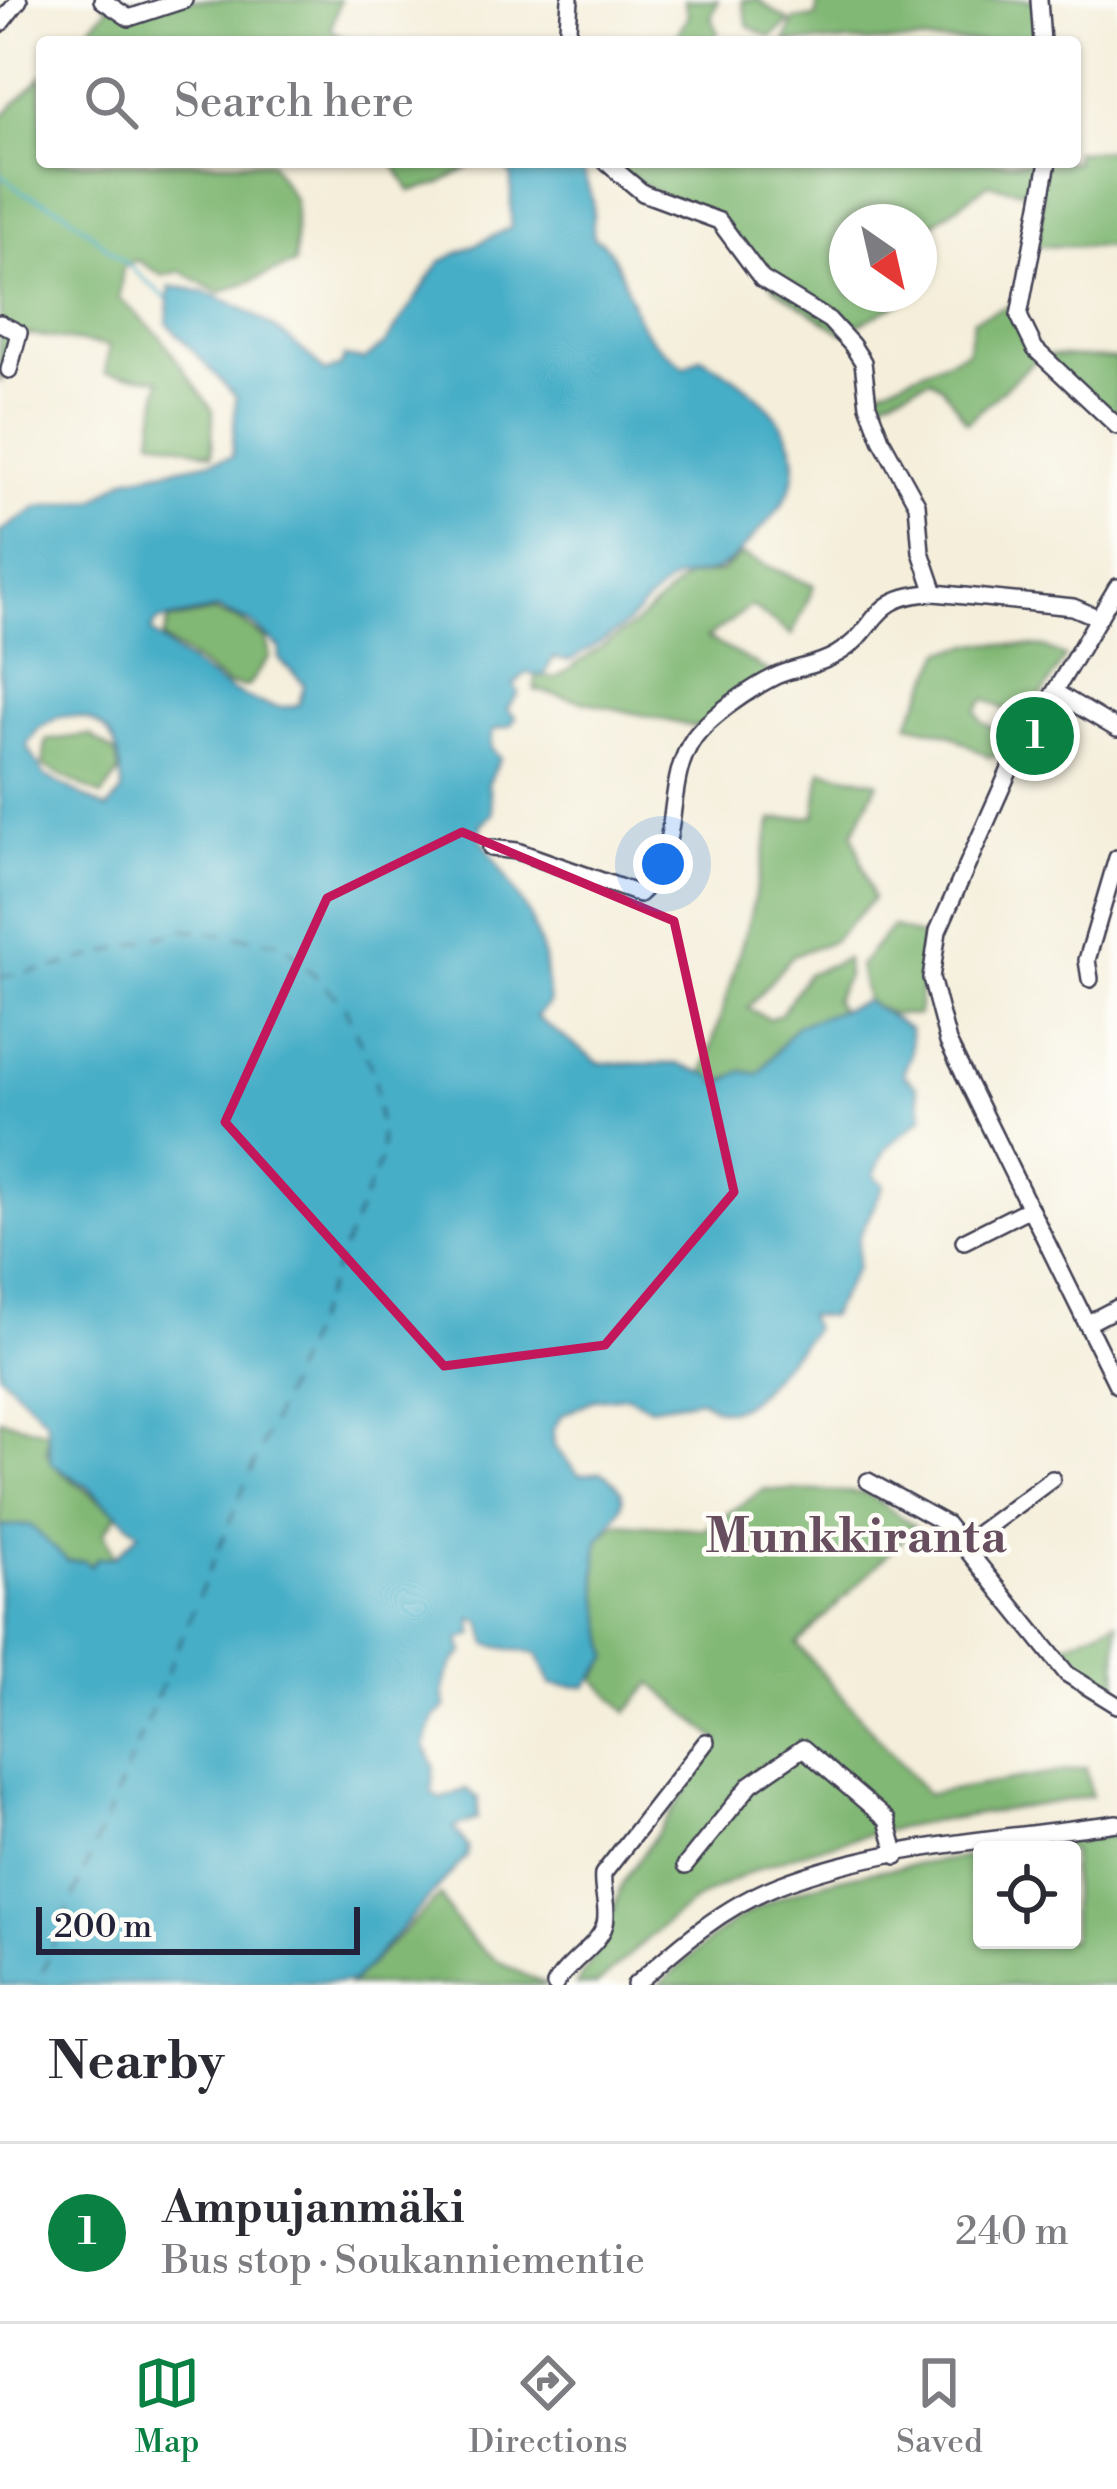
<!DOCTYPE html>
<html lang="en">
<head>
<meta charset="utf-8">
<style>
  :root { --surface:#fff; --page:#f7f7f7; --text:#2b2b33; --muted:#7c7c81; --line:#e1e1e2; --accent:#0b8043 }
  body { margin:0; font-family:"Libre Bodoni",serif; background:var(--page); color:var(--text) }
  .controls { position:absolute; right:36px; bottom:36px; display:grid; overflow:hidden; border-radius:12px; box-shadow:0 3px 9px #0004 }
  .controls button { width:108px; height:108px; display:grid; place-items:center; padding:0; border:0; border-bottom:3px solid var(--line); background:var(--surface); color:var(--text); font:60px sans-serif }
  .compass { position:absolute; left:829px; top:204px; width:108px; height:108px; border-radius:50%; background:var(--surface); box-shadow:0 3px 9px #0004; rotate:146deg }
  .scale { position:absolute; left:36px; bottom:30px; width:324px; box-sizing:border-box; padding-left:12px; border:6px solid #22223b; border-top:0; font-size:33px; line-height:42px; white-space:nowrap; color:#22223b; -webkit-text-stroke:9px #fdfcf7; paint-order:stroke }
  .you { position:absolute; left:663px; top:864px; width:42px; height:42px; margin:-30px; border:9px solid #fff; border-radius:50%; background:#1a73e8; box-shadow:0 0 0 18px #1a73e833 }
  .badge { display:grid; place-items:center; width:78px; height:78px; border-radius:50%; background:var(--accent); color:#fff; font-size:39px; font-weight:700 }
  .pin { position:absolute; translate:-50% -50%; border:6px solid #fff; box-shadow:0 3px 12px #0006 }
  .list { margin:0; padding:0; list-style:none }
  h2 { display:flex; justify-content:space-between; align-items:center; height:156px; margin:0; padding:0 48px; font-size:51px }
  h2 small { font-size:39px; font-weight:400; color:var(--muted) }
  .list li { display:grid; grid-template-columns:78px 1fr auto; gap:36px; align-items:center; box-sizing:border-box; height:180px; padding:0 48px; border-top:3px solid var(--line) }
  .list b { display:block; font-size:45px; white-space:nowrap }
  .list p { margin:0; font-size:39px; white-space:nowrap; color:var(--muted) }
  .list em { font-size:39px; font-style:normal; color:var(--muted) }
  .icon { flex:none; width:66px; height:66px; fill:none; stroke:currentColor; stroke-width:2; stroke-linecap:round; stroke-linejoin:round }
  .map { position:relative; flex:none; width:1117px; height:1985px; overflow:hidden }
  .search { position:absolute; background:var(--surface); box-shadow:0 3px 9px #0004; left:36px; right:36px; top:36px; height:132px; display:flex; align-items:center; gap:30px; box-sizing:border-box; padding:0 42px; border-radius:12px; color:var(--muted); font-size:45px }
  .sheet { height:336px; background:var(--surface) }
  nav { display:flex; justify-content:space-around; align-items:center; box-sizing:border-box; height:168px; border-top:3px solid var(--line); background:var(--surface); font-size:33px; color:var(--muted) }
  nav a { display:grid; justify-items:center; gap:6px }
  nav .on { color:var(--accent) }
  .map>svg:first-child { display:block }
  .forest { fill:#81b875; stroke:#526d58; stroke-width:3 }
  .water { fill:#47aec7; stroke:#346881; stroke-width:3; fill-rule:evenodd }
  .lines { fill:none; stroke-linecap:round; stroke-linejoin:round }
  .stream { stroke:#47aec7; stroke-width:3 }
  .ferry { stroke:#33617a; stroke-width:3; stroke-dasharray:15 12; stroke-linecap:butt }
  .minor-casing { stroke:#424153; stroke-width:20 }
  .minor { stroke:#fff; stroke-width:15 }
  .marked { fill:none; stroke:#c2185b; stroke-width:9; stroke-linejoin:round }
  .labels { text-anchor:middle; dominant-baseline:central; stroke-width:9; stroke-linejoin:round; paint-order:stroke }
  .neighbourhood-label { font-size:48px; font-weight:bold; fill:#674e5e; stroke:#fdfcf7 }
</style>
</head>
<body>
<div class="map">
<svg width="1117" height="1985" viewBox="0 0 1117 1985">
  <rect width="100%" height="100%" fill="#fdfcf7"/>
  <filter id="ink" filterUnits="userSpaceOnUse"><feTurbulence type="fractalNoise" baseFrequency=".00833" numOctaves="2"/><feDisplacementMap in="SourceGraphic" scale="24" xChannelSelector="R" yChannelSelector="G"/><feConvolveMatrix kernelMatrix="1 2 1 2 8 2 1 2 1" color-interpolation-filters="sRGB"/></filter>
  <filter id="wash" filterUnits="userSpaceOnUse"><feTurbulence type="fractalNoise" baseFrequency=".004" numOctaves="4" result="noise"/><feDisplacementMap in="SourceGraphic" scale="48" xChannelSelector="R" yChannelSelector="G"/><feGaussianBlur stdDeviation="2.7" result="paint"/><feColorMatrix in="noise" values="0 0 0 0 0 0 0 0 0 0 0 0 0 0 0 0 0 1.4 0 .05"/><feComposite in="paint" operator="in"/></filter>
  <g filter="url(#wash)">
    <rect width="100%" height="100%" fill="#f4eeda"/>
    <!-- forest -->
    <g class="forest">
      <path d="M 102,0 L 340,0 L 331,29 L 350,42 L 75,42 L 108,8 Z"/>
      <path d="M 684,0 L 718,0 L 711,18 L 718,31 L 715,42 L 673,42 L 688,16 Z"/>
      <path d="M 742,0 L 758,0 L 790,22 L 770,37 L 748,26 Z"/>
      <path d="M 818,0 L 1039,0 L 1042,42 L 785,42 L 794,19 L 816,17 Z"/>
      <path d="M 42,76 L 42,162 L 270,162 L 295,201 L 295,264 L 219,293 L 181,271 L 163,276 L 137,260 L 123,268 L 119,298 L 161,337 L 213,411 L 212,454 L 152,438 L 160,379 L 105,373 L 109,346 L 19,333 L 0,383 L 0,119 Z"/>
      <path d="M 1117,150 L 1116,247 L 1035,246 L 1043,195 L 988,184 L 919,234 L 919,222 L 847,222 L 847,294 L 916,294 L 842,333 L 776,289 L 719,221 L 687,211 L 606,162 L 1075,162 L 1075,152 Z"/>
      <path d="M 393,162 L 478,162 L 439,184 L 410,191 Z"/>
      <path d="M 1022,301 L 1019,316 L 1041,355 L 1117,359 L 1117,426 L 1041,355 L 967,422 L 942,386 L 930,379 L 868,405 L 867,395 L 967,351 L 974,319 Z"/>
      <path d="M 742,555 L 814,586 L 792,635 L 751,606 L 707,638 L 777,676 L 703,729 L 535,690 L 535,675 L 556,678 L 635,624 L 687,577 L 720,572 Z"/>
      <path d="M 214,612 L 241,621 L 266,640 L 270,656 L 247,687 L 227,684 L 163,639 L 168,621 Z"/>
      <path d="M 981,643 L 1044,647 L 1065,657 L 1036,705 L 1013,714 L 985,699 L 976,710 L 982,722 L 1015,740 L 1006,755 L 988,757 L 950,734 L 908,724 L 943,651 Z"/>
      <path d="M 90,735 L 116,754 L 119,773 L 102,796 L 43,766 L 46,740 Z"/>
      <path d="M 821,770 L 878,782 L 853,833 L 873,899 L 833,941 L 793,955 L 748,1008 L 769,1019 L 781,1014 L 807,974 L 846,959 L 847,976 L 834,1000 L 841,1012 L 796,1026 L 759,1074 L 731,1076 L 719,1084 L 704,1072 L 749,920 L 772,820 L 815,816 Z"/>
      <path d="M 892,926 L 926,938 L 918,1015 L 891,1014 L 866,1001 L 859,966 Z"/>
      <path d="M 0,1419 L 48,1432 L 46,1451 L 60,1471 L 118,1514 L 104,1533 L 115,1557 L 97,1558 L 90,1567 L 84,1561 L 68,1562 L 30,1525 L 0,1526 Z"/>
      <path d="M 765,1489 L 866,1493 L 915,1527 L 797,1644 L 927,1794 L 1086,1768 L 1091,1796 C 963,1819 825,1828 710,1892 C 669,1915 632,1954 596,1985 L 576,1985 L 601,1945 L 622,1884 L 720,1742 L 652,1683 L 627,1712 L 595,1679 L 609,1657 L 596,1575 L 598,1539 L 617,1523 L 704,1529 Z"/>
      <path d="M 1117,1621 L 1117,1689 L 1116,1692 L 1100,1687 L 1055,1649 Z"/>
      <path d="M 1117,1834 L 1117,1985 L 659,1985 C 684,1963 710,1937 738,1919 C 810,1873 900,1868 982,1855 L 982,1940 L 1072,1940 L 1072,1850 L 1012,1850 Z"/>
      <path d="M 441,1895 C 464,1945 500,1966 549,1985 L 349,1985 Z"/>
    </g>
    <!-- water -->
    <path class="water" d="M 502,162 L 580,162 L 593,202 L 593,238 C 621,244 628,311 648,335 C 658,347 673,357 685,367 L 701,357 C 770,395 835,457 764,526 C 747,542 739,558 717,569 C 704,577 685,574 673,581 C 655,591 641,612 625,625 C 608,639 588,649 570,661 L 553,658 L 544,676 L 526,673 L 514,685 L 519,693 L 507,709 L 516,718 L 510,726 L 493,730 L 491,748 L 500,758 L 488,784 L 493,814 L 481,824 L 480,836 L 530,916 L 544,958 L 549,1003 L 536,1017 L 599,1063 L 678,1064 L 711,1075 L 719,1084 L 742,1071 L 759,1074 L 796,1026 L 866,1001 L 910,1029 L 911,1053 L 903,1074 L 916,1086 L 923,1117 L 886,1148 L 874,1175 L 884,1185 L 859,1237 L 857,1267 L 829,1317 L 807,1315 L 813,1329 C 804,1344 791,1354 780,1367 C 758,1391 736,1429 701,1399 L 650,1407 L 627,1396 L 595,1399 L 561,1416 L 553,1430 L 554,1446 L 579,1475 L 601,1472 C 641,1495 616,1516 598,1540 L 596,1575 L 609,1657 L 586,1687 L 551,1685 L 538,1654 L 488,1645 L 482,1622 L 472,1618 L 474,1635 L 460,1640 L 464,1653 C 448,1665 439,1688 446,1707 L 434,1718 L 425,1746 L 434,1766 L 432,1793 L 441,1799 L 466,1789 L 478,1798 L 477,1819 L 454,1828 L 468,1847 L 467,1856 L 353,1982 L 0,1985 L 0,1526 L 30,1525 L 68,1561 L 85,1561 L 90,1566 L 97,1558 L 115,1557 L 139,1533 L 89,1488 L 51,1463 L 46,1420 L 0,1374 L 0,532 L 38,507 L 95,500 L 126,478 L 232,457 L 236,397 L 167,323 L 170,287 C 223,287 290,334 325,372 L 341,366 L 344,357 L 364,360 L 385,344 L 440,262 L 511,227 L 511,175 ZM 218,609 L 250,622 L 280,648 L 279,659 L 304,684 L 299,704 C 259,721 179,658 151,631 L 157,621 ZM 60,716 C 112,715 121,746 122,792 L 107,809 L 44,775 L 27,745 L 38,729 Z"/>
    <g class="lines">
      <!-- stream -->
      <path class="stream" d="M 0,173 L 22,192 L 64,210 L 166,298"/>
      <!-- ferry -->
      <path class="ferry" d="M 0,977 L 61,966 L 185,929 L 283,943 L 344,1005 L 375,1076 L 382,1156 L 37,1985"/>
    </g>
  </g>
  <g filter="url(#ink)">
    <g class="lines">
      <!-- minor casing -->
      <g class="minor-casing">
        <g id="minor">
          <path d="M 102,0 L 129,18 L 184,0"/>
          <path d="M 1039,0 L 1042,42"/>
          <path d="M 0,24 L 19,0"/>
          <path d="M 567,42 L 570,0"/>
          <path d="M 606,162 L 643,193 L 719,221 L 762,279 L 829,320 L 852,345 L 863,362 L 868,405 L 881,439 L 917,504 L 921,552 L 935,593 L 1073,607 L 1099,618"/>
          <path d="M 1048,162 L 1019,316 L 1035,349 L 1117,426"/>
          <path d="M 0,323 L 19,333 L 9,370"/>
          <path d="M 1117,587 L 1014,760 L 938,931 L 931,978 L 948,1042 L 1117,1385"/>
          <path d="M 1055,692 L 1117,729"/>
          <path d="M 491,848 L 517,851 L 639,894 C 686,854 661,785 694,738 C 710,716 751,688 776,676 C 796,667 818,666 837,654 C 881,629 867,595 935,593"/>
          <path d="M 1090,979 L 1087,960 L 1117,858"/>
          <path d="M 964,1241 L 1030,1208"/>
          <path d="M 1088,1323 L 1117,1308"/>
          <path d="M 868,1481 L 946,1524 L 1067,1674 L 1117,1705"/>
          <path d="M 964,1544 L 1052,1479"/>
          <path d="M 685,1866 L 751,1784 L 803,1748 L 887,1820 L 897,1856"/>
          <path d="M 555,1985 C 567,1962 599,1946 605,1924 C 609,1908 601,1890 603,1874 L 706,1742"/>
          <path d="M 635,1985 C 678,1946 724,1906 779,1885 C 883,1844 1007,1839 1117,1823"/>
        </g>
      </g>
      <!-- minor -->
      <use href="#minor" class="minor"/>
    </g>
  </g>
  <!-- marked area -->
  <path class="marked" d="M 462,832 L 674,921 L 734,1192 L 605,1345 L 444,1366 L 225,1122 L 327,898 Z"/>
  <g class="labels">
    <!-- neighbourhood labels -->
    <g class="neighbourhood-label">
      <text x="856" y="1538">Munkkiranta</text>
    </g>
  </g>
</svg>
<div class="controls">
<button><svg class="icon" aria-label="locate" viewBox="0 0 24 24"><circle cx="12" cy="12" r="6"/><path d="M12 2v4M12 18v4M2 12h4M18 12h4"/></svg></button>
</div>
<svg class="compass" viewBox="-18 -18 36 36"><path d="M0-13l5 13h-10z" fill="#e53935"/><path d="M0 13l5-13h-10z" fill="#7c7c81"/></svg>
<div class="scale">200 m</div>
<div class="you"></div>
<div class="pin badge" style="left:1035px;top:736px">1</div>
<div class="search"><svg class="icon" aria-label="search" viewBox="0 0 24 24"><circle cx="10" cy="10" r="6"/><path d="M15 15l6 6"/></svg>Search here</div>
</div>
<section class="sheet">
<h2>Nearby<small></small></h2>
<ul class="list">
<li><span class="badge">1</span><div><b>Ampujanmäki</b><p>Bus stop · Soukanniementie</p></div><em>240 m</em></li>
</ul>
</section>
<nav>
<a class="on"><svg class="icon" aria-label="map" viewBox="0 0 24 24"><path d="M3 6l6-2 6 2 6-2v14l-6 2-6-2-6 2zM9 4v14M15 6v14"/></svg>Map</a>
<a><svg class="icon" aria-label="directions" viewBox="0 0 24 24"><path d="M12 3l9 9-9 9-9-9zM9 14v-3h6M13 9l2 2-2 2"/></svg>Directions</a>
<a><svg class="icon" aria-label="saved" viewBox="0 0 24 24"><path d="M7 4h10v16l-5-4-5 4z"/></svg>Saved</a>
</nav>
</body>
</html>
